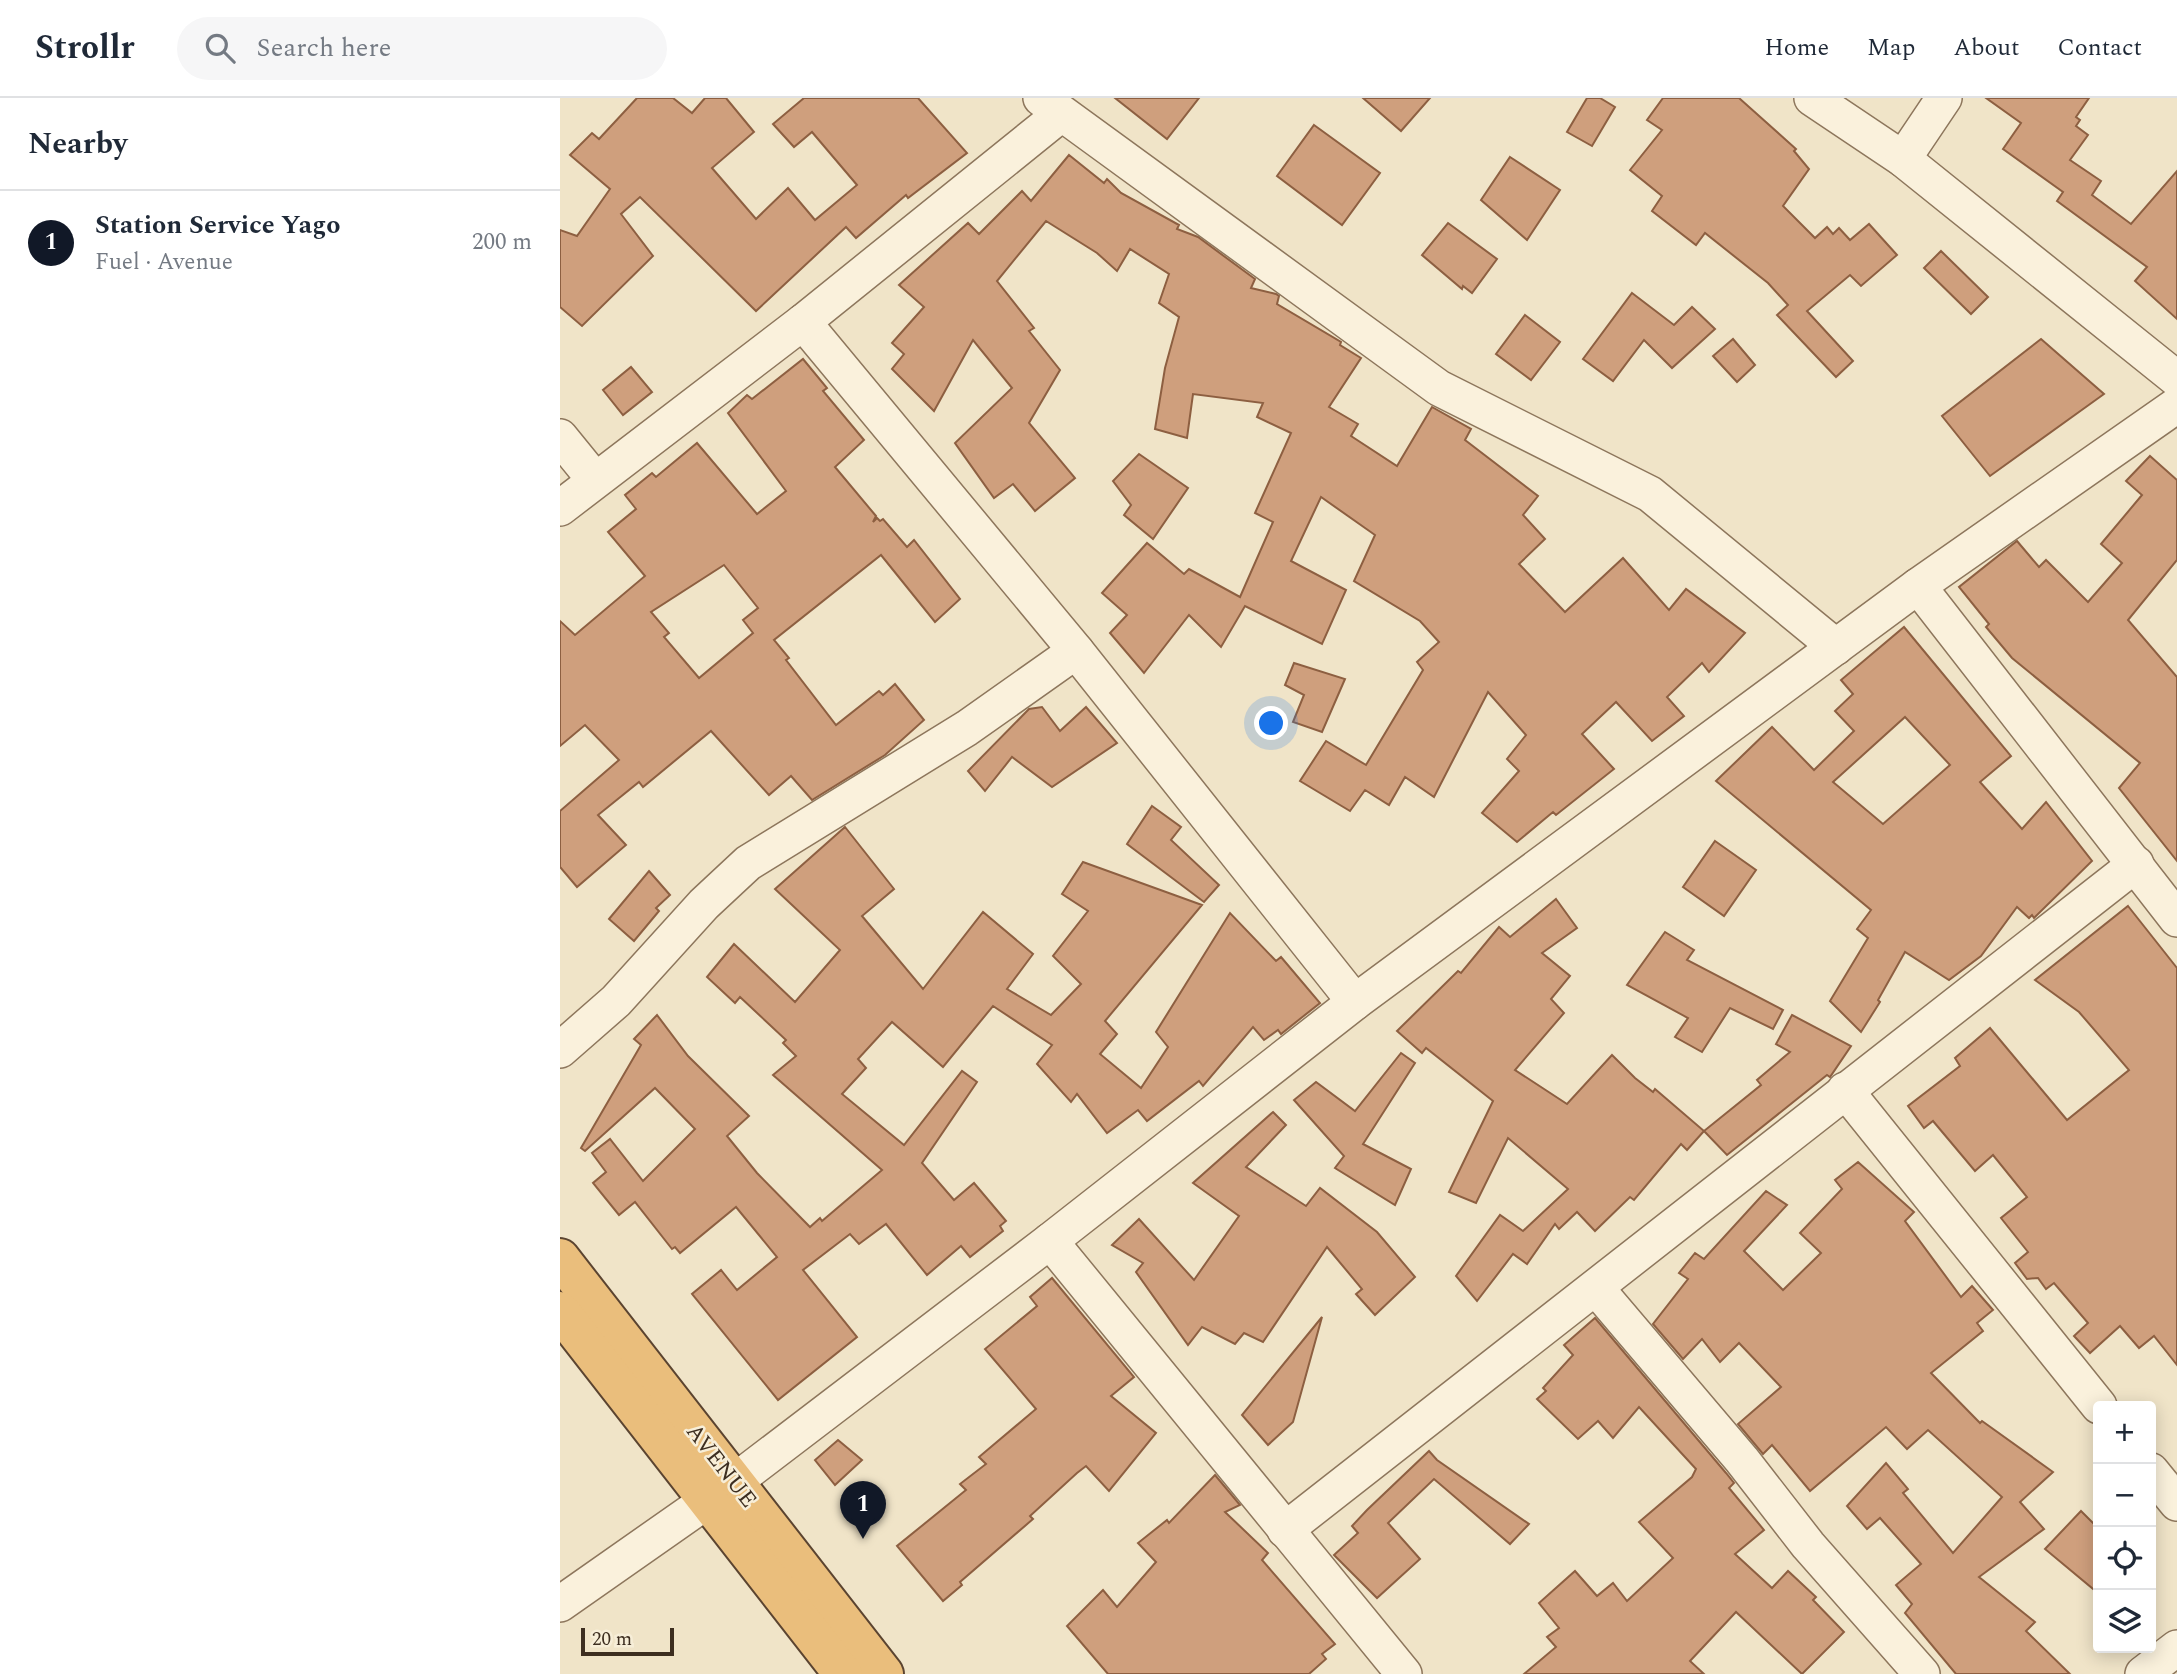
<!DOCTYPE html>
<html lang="en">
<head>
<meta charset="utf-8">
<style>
  :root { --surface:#fff; --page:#f6f6f7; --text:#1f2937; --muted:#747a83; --line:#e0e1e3; --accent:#111827 }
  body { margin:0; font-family:Spectral,serif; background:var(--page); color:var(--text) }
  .controls { position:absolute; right:21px; bottom:21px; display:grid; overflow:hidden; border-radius:7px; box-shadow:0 4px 18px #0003 }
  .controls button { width:63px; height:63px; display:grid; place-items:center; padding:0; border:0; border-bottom:2px solid var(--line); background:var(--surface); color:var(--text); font:35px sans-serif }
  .scale { position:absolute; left:21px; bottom:18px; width:93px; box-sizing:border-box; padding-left:7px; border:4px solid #3d2e20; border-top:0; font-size:19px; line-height:24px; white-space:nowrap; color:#3d2e20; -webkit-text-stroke:5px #f7eed8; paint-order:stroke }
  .you { position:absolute; left:712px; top:626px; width:24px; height:24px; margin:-18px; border:5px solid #fff; border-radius:50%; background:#1a73e8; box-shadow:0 0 0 10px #1a73e833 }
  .badge { display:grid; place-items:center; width:46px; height:46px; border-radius:50%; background:var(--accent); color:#fff; font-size:23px; font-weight:700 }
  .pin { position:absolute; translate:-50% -58px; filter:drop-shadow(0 2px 4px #0008) }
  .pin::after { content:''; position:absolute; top:37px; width:24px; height:21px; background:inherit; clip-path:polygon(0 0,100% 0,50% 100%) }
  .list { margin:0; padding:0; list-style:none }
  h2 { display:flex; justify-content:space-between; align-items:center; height:91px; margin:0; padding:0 28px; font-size:30px }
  h2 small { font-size:23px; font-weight:400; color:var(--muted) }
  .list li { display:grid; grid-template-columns:46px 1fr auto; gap:21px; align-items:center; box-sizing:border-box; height:105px; padding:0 28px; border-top:2px solid var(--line) }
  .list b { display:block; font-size:26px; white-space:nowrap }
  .list p { margin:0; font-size:23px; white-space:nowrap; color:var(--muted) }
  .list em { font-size:23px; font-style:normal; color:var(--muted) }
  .icon { flex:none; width:38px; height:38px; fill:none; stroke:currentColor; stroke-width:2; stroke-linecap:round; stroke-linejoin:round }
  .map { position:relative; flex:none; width:1617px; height:1576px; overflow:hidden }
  header { display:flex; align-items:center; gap:42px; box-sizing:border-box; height:98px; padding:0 35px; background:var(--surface); border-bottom:2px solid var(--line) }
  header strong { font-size:33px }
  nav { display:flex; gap:38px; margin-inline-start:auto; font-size:24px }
  .search { width:490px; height:63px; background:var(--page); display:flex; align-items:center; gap:18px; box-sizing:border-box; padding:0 24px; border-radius:38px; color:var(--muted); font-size:26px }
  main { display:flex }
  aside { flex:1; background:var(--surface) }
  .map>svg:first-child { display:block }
  .building { fill:#cf9f7d; stroke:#8d5f41; stroke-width:2; fill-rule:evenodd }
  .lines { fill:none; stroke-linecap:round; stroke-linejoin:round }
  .minor-casing { stroke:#8d765c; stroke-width:38 }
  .trunk-casing { stroke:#5b4430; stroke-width:42 }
  .minor { stroke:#faf1dc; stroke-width:35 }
  .trunk { stroke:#eabe7c; stroke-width:38 }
  .labels { text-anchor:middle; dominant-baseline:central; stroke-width:5; stroke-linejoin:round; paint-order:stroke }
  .street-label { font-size:23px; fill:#3d2e20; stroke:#f7eed8 }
</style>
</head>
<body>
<header>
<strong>Strollr</strong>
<div class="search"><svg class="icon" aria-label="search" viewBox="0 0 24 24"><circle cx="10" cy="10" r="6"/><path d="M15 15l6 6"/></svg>Search here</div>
<nav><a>Home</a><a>Map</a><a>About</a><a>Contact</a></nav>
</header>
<main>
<aside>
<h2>Nearby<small></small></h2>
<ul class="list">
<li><span class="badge">1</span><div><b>Station Service Yago</b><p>Fuel · Avenue</p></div><em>200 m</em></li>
</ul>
</aside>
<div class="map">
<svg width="1617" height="1576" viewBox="0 0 1617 1576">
  <rect width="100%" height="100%" fill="#f0e4c8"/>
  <!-- building -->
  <g class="building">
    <path d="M 77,0 L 113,0 L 132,15 L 145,0 L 166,0 L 194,34 L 152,70 L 196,121 L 228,90 L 255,122 L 297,87 L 252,34 L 234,49 L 213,26 L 244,0 L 358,0 L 407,55 L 348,100 L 346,97 L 296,140 L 286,129 L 196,213 L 80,99 L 61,116 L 93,158 L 22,228 L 0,209 L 0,132 L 17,138 L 50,91 L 10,57 L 32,35 L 39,41 Z"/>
    <path d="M 555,0 L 639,0 L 607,41 Z"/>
    <path d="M 803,0 L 870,0 L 841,33 Z"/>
    <path d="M 1027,0 L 1040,0 L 1055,9 L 1032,48 L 1007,34 Z"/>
    <path d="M 1103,0 L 1179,0 L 1236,51 L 1234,53 L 1249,71 L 1223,108 L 1255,140 L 1267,129 L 1273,136 L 1279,130 L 1290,142 L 1309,126 L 1337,157 L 1301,188 L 1290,177 L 1247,213 L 1293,263 L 1276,279 L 1217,217 L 1228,207 L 1208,185 L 1145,135 L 1136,147 L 1092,113 L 1102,98 L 1070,72 L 1102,32 L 1087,22 Z"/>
    <path d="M 1426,0 L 1529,0 L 1516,19 L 1520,22 L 1516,28 L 1528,37 L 1510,62 L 1541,83 L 1532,97 L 1571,126 L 1617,73 L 1617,221 L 1575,183 L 1587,169 L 1497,103 L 1503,94 L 1443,51 L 1461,25 Z"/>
    <path d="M 754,27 L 820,75 L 782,127 L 717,78 Z"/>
    <path d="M 509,57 L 544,85 L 547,81 L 561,95 L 619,127 L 617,131 L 638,139 L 695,181 L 691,190 L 716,196 L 719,198 L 717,206 L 781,244 L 780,247 L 801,260 L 769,309 L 798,326 L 791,338 L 837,368 L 872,309 L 911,331 L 905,342 L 978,398 L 963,417 L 985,441 L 959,466 L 1005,514 L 1063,460 L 1109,512 L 1126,491 L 1185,535 L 1149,574 L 1142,565 L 1107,599 L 1124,618 L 1092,643 L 1056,604 L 1022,636 L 1054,671 L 996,717 L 993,714 L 957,744 L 922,715 L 959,673 L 947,661 L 966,637 L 928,594 L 874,699 L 845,679 L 829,707 L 805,692 L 790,713 L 740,683 L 766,643 L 806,667 L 863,572 L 857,564 L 879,544 L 860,523 L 794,483 L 815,437 L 761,399 L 731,463 L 786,492 L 762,546 L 685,508 L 661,549 L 629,517 L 584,575 L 550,535 L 567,517 L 542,495 L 587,445 L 624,476 L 629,471 L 680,499 L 713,424 L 695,415 L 731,335 L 697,319 L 703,305 L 633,296 L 627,340 L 595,331 L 605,270 L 619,219 L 599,205 L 609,176 L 570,151 L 557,173 L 537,155 L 486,123 L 437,183 L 474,230 L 469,233 L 500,272 L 469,325 L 515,380 L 475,413 L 453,386 L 434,400 L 395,345 L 452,290 L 413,242 L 374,313 L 332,271 L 344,256 L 332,245 L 364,209 L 339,187 L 408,125 L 419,136 L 462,93 L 471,103 Z"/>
    <path d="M 950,59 L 1000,92 L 967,142 L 921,102 Z"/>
    <path d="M 888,125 L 937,161 L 912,195 L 903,188 L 902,191 L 862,157 Z"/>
    <path d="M 1381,153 L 1428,199 L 1411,216 L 1364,170 Z"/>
    <path d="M 1072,195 L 1114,227 L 1132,209 L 1155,231 L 1112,270 L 1084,242 L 1053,283 L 1023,261 Z"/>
    <path d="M 965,217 L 1000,244 L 971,282 L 936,256 Z"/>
    <path d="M 1173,241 L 1195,267 L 1177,284 L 1153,258 Z"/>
    <path d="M 1481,241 L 1544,296 L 1430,378 L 1382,318 Z"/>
    <path d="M 243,261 L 267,290 L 263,293 L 304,342 L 275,369 L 316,418 L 313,424 L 317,420 L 320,423 L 323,421 L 347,449 L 354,442 L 400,501 L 375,524 L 321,457 L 214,542 L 229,560 L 226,562 L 276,627 L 319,593 L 323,597 L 335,586 L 364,622 L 325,657 L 252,702 L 231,678 L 209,697 L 151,633 L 83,689 L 79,684 L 38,717 L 66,747 L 17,789 L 0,769 L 0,713 L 59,662 L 25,627 L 0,648 L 0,523 L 15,537 L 85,478 L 48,434 L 76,411 L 65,397 L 92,375 L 96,379 L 137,345 L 197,416 L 226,393 L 168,315 L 187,297 L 192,301 ZM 164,467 L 198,510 L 183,522 L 193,535 L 139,580 L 104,539 L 109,535 L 91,514 Z"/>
    <path d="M 71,269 L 92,294 L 63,317 L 43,292 Z"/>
    <path d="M 579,356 L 628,390 L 593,441 L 564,417 L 571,407 L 553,383 Z"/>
    <path d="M 1590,358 L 1617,382 L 1617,462 L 1568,522 L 1617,579 L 1617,763 L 1559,690 L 1580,665 L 1452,560 L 1426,529 L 1429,526 L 1399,489 L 1457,443 L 1479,469 L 1486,462 L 1528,504 L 1562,465 L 1541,446 L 1582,397 L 1566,383 Z"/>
    <path d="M 1344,529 L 1451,658 L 1420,684 L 1462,731 L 1486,704 L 1532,763 L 1474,820 L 1472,817 L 1469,820 L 1457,809 L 1421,858 L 1389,882 L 1345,854 L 1318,902 L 1320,904 L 1301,934 L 1270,903 L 1308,840 L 1297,831 L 1311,812 L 1156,683 L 1212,629 L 1254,672 L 1294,633 L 1275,613 L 1293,596 L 1281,582 ZM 1345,619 L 1390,667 L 1323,726 L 1273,684 Z"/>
    <path d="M 734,565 L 785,581 L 762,634 L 733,624 L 744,597 L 725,587 Z"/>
    <path d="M 482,609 L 500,633 L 526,609 L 557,645 L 492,689 L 452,659 L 425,693 L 408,673 L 469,611 Z"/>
    <path d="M 592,708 L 621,729 L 611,742 L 659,787 L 644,804 L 567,746 Z"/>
    <path d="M 285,729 L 334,791 L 302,818 L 363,891 L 423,814 L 473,856 L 447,891 L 491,917 L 521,886 L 493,858 L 528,813 L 502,796 L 523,764 L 642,807 L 545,923 L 557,936 L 540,956 L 581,990 L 608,949 L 596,934 L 670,815 L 716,863 L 721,859 L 760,905 L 721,936 L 718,932 L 704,942 L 693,929 L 643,988 L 639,983 L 587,1023 L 578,1012 L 547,1035 L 517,996 L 511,1004 L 477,966 L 492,947 L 433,908 L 383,969 L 332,924 L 298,961 L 306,970 L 282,996 L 344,1047 L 402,973 L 417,984 L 362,1065 L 394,1102 L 414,1085 L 446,1123 L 440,1128 L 443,1133 L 410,1159 L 401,1148 L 367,1177 L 326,1126 L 299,1146 L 290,1136 L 243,1172 L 297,1239 L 218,1302 L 132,1196 L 161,1172 L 177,1192 L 217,1159 L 176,1109 L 120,1155 L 115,1149 L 112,1151 L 75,1104 L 59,1117 L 33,1085 L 46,1074 L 32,1055 L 50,1041 L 83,1083 L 135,1031 L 95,990 L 25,1053 L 21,1050 L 81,947 L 74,941 L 97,917 L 128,958 L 189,1018 L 167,1038 L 197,1075 L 250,1129 L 260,1120 L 262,1123 L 322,1072 L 213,977 L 236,958 L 223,945 L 226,942 L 180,899 L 175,905 L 147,879 L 174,846 L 235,904 L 280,852 L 215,791 Z"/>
    <path d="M 1155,743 L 1196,772 L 1164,818 L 1123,789 Z"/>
    <path d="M 89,773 L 110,797 L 96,810 L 99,813 L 74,843 L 49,821 Z"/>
    <path d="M 996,801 L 1017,830 L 982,855 L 1010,878 L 991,901 L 1004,915 L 955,972 L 1007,1006 L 1052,957 L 1075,980 L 1093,994 L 1095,991 L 1144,1033 L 1127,1052 L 1121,1046 L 1074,1102 L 1070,1099 L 1035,1133 L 1017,1114 L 999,1131 L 995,1126 L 967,1166 L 953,1156 L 917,1203 L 896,1178 L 940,1117 L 963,1133 L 1008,1091 L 948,1040 L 916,1105 L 889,1094 L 933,1003 L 866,950 L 862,955 L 837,933 L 898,873 L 901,875 L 939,829 L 950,839 Z"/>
    <path d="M 1568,808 L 1617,870 L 1617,1267 L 1594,1238 L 1579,1250 L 1560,1228 L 1530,1255 L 1514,1238 L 1528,1225 L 1494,1185 L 1486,1191 L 1478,1180 L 1467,1181 L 1455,1165 L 1468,1154 L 1441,1120 L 1467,1099 L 1433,1057 L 1415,1073 L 1373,1023 L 1364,1030 L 1348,1008 L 1400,968 L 1395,960 L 1430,930 L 1507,1022 L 1569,972 L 1519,914 L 1475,882 Z"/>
    <path d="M 1105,834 L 1134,852 L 1127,862 L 1223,912 L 1213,931 L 1170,910 L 1142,954 L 1115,939 L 1128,920 L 1067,887 Z"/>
    <path d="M 1232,917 L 1291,948 L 1270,979 L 1267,977 L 1167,1057 L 1144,1033 L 1201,987 L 1197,982 L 1230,954 L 1216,946 Z"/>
    <path d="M 841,955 L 855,965 L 803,1046 L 851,1071 L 835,1107 L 775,1070 L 784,1058 L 734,1002 L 756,984 L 795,1013 Z"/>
    <path d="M 713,1014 L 726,1027 L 686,1069 L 746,1108 L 760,1090 L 817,1134 L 855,1179 L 815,1217 L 796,1196 L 802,1191 L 767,1149 L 703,1244 L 684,1235 L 675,1246 L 642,1229 L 628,1247 L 576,1174 L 583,1165 L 552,1147 L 579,1121 L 634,1182 L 679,1118 L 633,1085 Z"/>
    <path d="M 1298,1064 L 1354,1114 L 1345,1123 L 1401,1199 L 1412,1188 L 1433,1212 L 1417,1225 L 1423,1233 L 1371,1275 L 1420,1325 L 1422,1323 L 1493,1374 L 1460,1404 L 1484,1431 L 1419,1479 L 1475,1524 L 1466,1533 L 1510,1576 L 1396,1576 L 1345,1515 L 1352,1506 L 1336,1487 L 1361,1466 L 1320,1420 L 1307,1431 L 1287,1408 L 1326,1365 L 1348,1391 L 1343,1395 L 1393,1455 L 1442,1399 L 1368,1332 L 1347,1351 L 1326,1329 L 1250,1393 L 1212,1347 L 1203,1356 L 1178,1326 L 1221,1289 L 1179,1245 L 1160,1264 L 1142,1241 L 1123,1261 L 1093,1226 L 1128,1181 L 1119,1175 L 1135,1155 L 1144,1161 L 1206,1093 L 1227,1107 L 1184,1153 L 1223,1192 L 1261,1155 L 1240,1135 L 1282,1091 L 1275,1082 Z"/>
    <path d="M 492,1180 L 574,1279 L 551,1298 L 596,1335 L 549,1393 L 526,1368 L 517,1375 L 470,1418 L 473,1421 L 400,1484 L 402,1487 L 383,1503 L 337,1448 L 406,1392 L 400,1386 L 426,1366 L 419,1359 L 476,1311 L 425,1251 L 477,1208 L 470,1199 Z"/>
    <path d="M 762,1219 L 733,1324 L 708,1347 L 682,1317 Z"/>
    <path d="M 1035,1220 L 1166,1375 L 1174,1385 L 1169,1390 L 1204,1432 L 1175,1456 L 1212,1490 L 1228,1473 L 1256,1499 L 1253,1502 L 1284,1534 L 1242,1576 L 1176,1514 L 1130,1563 L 1144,1576 L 964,1576 L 996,1549 L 987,1539 L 999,1530 L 979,1505 L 1015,1473 L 1037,1498 L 1053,1485 L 1067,1503 L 1113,1460 L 1079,1424 L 1132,1379 L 1136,1371 L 1079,1309 L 1053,1340 L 1038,1323 L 1018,1341 L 977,1301 L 986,1293 L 983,1290 L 1013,1257 L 1004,1247 Z"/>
    <path d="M 278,1342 L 302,1362 L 275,1387 L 255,1362 Z"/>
    <path d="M 869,1353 L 877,1362 L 969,1426 L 950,1446 L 874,1381 L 828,1425 L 860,1461 L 817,1500 L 774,1457 L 798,1435 L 792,1428 L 807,1412 Z"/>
    <path d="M 655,1377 L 680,1407 L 665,1414 L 708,1455 L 702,1462 L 775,1546 L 762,1556 L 766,1561 L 749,1576 L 548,1576 L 507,1528 L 543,1492 L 557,1509 L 596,1464 L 578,1445 L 607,1422 L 609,1425 Z"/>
    <path d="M 1521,1413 L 1538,1430 L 1538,1495 L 1485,1451 Z"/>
  </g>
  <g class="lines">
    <!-- minor casing -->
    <g class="minor-casing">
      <g id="minor">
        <path d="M 481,0 L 879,290 L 1090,396 L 1276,549"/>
        <path d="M 1252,0 L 1343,61 L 1617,281"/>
        <path d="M 1343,61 L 1384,0"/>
        <path d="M 243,224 L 516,553 L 795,904"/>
        <path d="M 0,339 L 35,382"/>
        <path d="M 0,410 L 243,224 L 501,16"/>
        <path d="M 1358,488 L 1617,821"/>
        <path d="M 0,952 L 56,903 L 144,806 L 188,765 L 407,630 L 516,553"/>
        <path d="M 1285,992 L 1539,1308"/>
        <path d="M 490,1143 L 844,1576"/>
        <path d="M 1036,1190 L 1182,1362 L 1248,1447 L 1362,1576"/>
        <path d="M 1591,1373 L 1617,1405"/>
        <path d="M 725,1432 L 1576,766"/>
        <path d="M 0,1506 L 174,1384 L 490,1143 L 795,904 L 1358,488 L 1617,307"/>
        <path d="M 1583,1576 L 1617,1550"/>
      </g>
    </g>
    <!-- trunk casing -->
    <g class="trunk-casing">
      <g id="trunk">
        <path d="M 0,1160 L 324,1576"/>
        <path d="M 0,1213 L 283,1576"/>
      </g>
    </g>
    <!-- minor -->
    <use href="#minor" class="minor"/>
    <!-- trunk -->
    <use href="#trunk" class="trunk"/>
  </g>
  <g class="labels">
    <!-- street labels -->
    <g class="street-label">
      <text transform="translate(161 1368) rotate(52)">AVENUE</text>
    </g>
  </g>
</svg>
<div class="controls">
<button>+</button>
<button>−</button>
<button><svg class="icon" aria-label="locate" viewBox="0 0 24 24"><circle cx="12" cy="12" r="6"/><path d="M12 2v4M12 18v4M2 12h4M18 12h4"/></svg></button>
<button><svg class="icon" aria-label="layers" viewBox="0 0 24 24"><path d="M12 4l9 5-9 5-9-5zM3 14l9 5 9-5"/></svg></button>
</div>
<div class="scale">20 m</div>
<div class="you"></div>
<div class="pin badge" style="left:303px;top:1441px">1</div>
</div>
</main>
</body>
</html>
